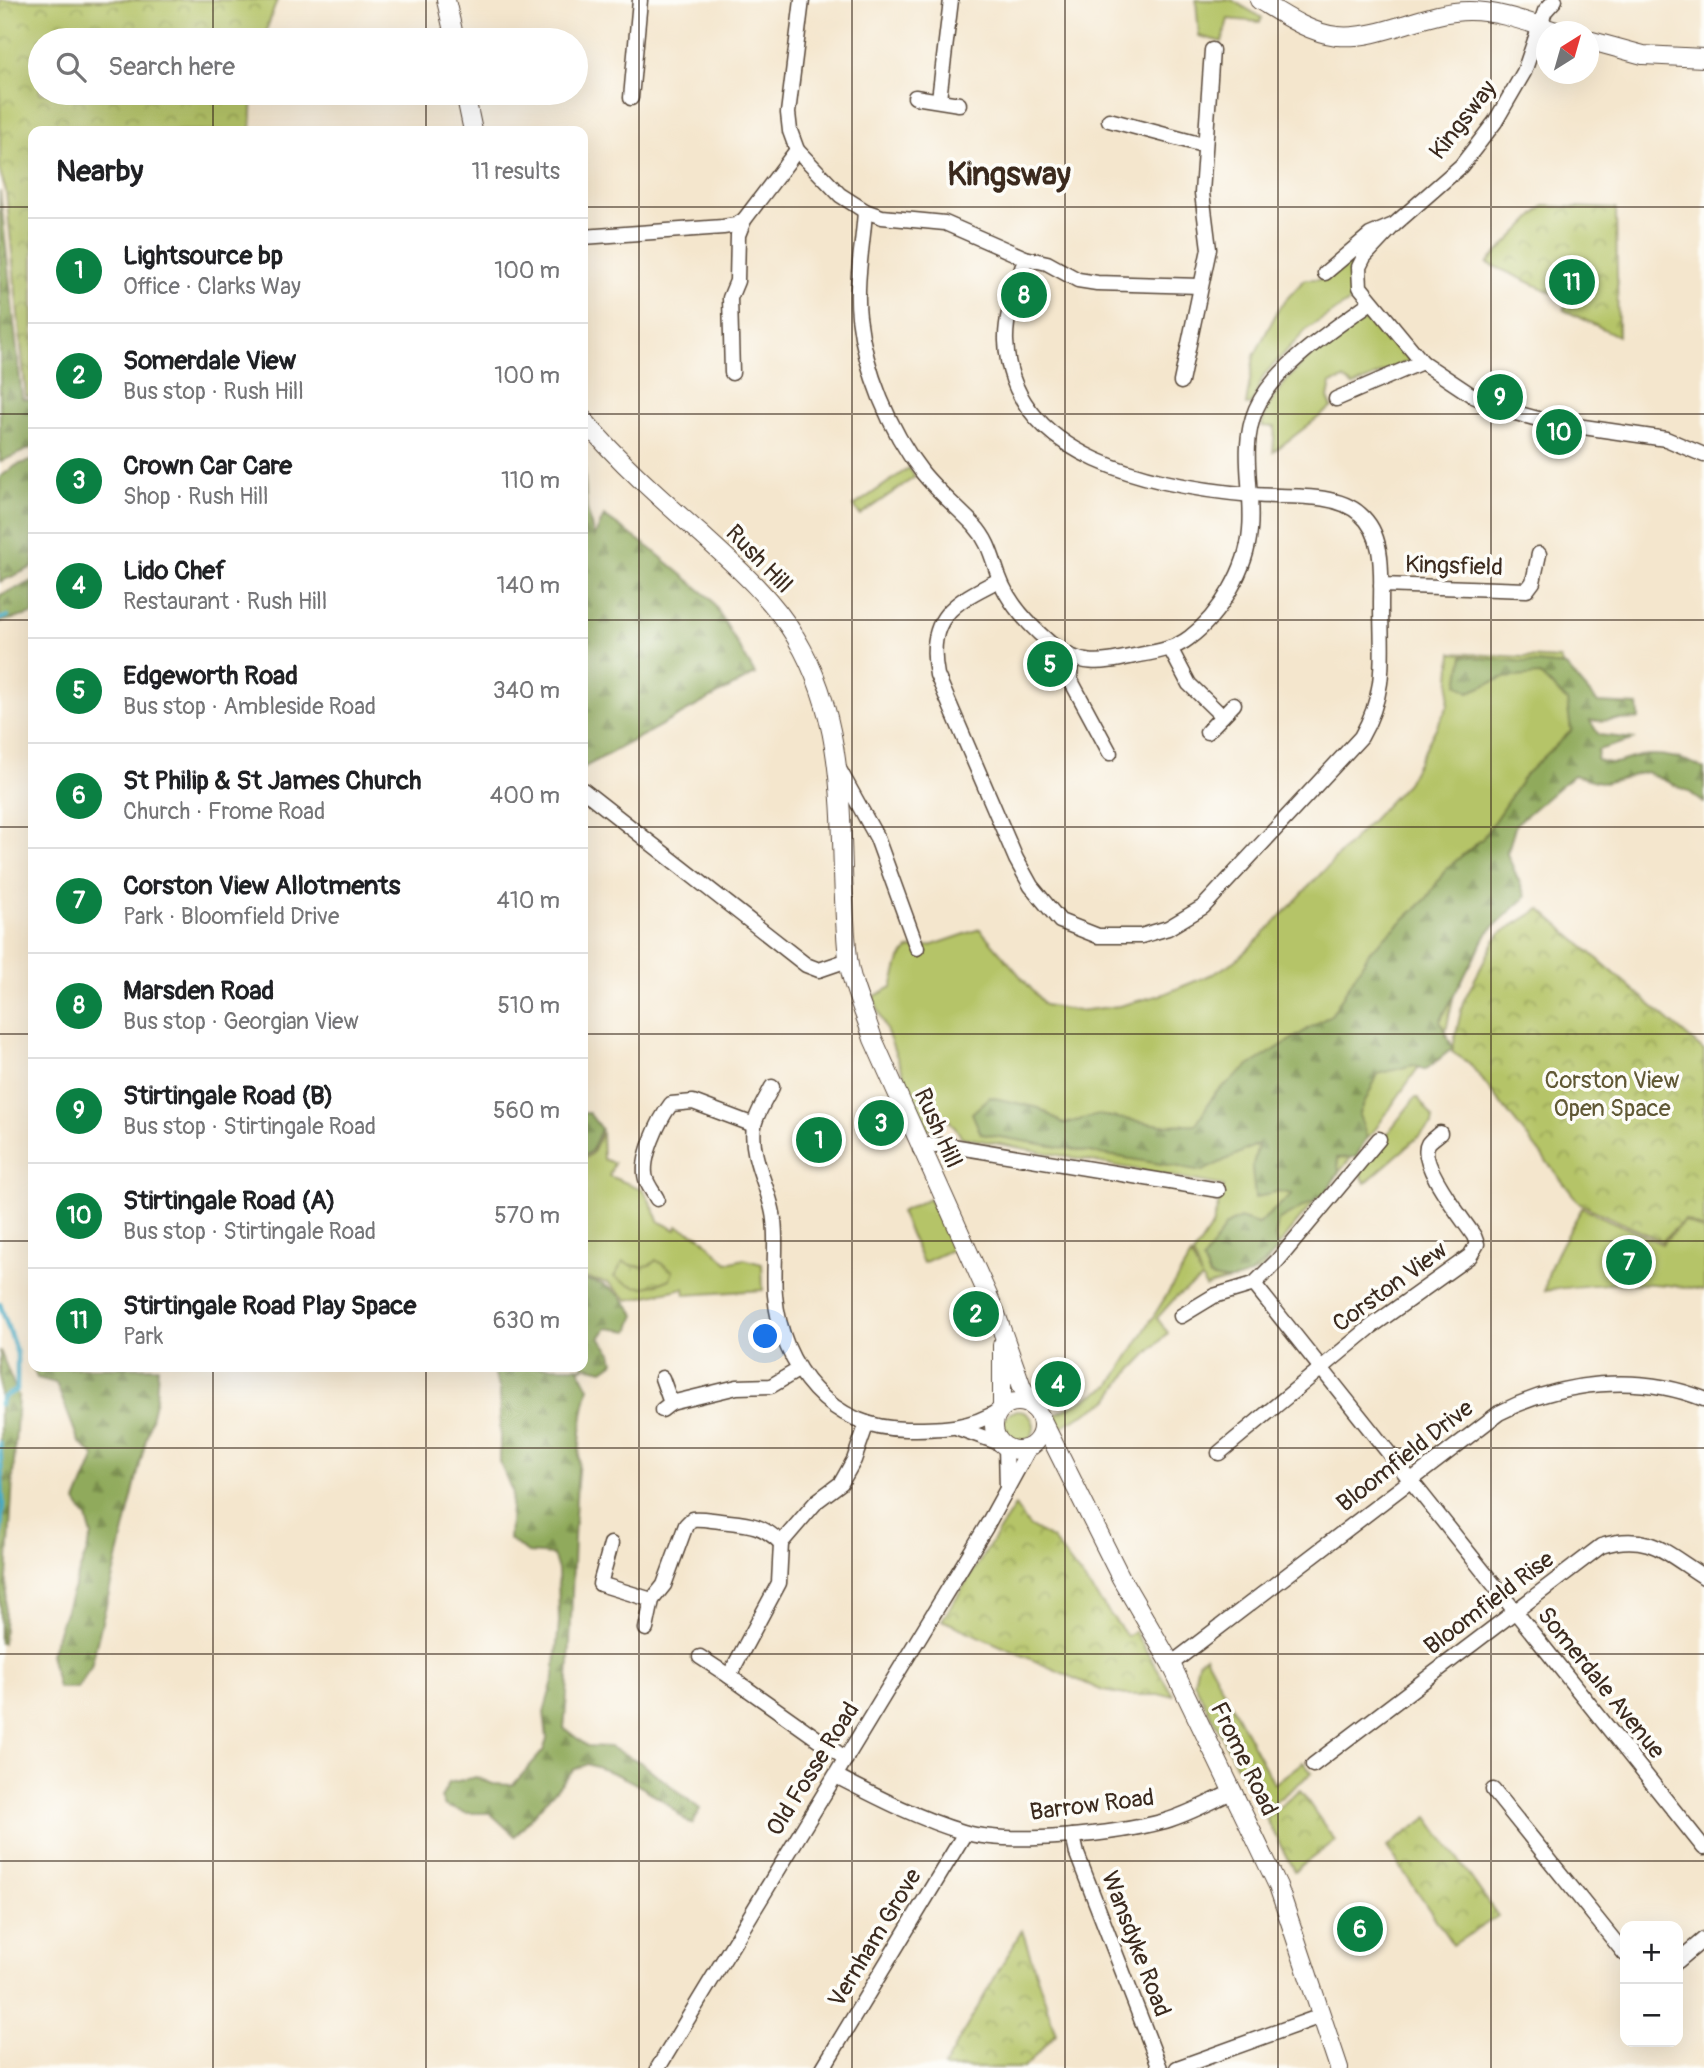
<!DOCTYPE html>
<html lang="en">
<head>
<meta charset="utf-8">
<style>
  :root { --surface:#fff; --page:#f6f6f6; --text:#202124; --muted:#757577; --line:#e0e0e0; --accent:#0b8043 }
  body { margin:0; font-family:Pangolin,sans-serif; background:var(--page); color:var(--text) }
  .controls { position:absolute; right:21px; bottom:21px; display:grid; overflow:hidden; border-radius:14px; box-shadow:0 7px 28px #0002 }
  .controls button { width:63px; height:63px; display:grid; place-items:center; padding:0; border:0; border-bottom:2px solid var(--line); background:var(--surface); color:var(--text); font:35px sans-serif }
  .compass { position:absolute; left:1536px; top:21px; width:63px; height:63px; border-radius:50%; background:var(--surface); box-shadow:0 7px 28px #0002; rotate:37deg }
  .you { position:absolute; left:766px; top:1337px; width:24px; height:24px; margin:-18px; border:5px solid #fff; border-radius:50%; background:#1a73e8; box-shadow:0 0 0 10px #1a73e833 }
  .badge { display:grid; place-items:center; width:46px; height:46px; border-radius:50%; background:var(--accent); color:#fff; font-size:23px; font-weight:700 }
  .pin { position:absolute; translate:-50% -50%; border:4px solid #fff; box-shadow:0 2px 7px #0006 }
  .list { margin:0; padding:0; list-style:none }
  h2 { display:flex; justify-content:space-between; align-items:center; height:91px; margin:0; padding:0 28px; font-size:30px }
  h2 small { font-size:23px; font-weight:400; color:var(--muted) }
  .list li { display:grid; grid-template-columns:46px 1fr auto; gap:21px; align-items:center; box-sizing:border-box; height:105px; padding:0 28px; border-top:2px solid var(--line) }
  .list b { display:block; font-size:26px; white-space:nowrap }
  .list p { margin:0; font-size:23px; white-space:nowrap; color:var(--muted) }
  .list em { font-size:23px; font-style:normal; color:var(--muted) }
  .icon { flex:none; width:38px; height:38px; fill:none; stroke:currentColor; stroke-width:2; stroke-linecap:round; stroke-linejoin:round }
  .map { position:relative; flex:none; width:1704px; height:2068px; overflow:hidden }
  .search { position:absolute; background:var(--surface); box-shadow:0 7px 28px #0002; left:28px; top:28px; width:560px; height:77px; display:flex; align-items:center; gap:18px; box-sizing:border-box; padding:0 24px; border-radius:38px; color:var(--muted); font-size:26px }
  .panel { position:absolute; background:var(--surface); box-shadow:0 7px 28px #0002; left:28px; top:126px; width:560px; height:1246px; border-radius:14px }
  .map>svg:first-child { display:block }
  .green { fill:#b5c467; stroke:#787742; stroke-width:2 }
  .forest { fill:url(#forest-firs); stroke:#666a3d; stroke-width:2 }
  .park { fill:url(#park-crowns); stroke:#787742; stroke-width:2 }
  .lines { fill:none; stroke-linecap:round; stroke-linejoin:round }
  .stream { stroke:#45abc5; stroke-width:4.5 }
  .minor-casing { stroke:#574638; stroke-width:17 }
  .tertiary-casing { stroke:#574638; stroke-width:20 }
  .minor { stroke:#fff; stroke-width:14 }
  .tertiary { stroke:#fff; stroke-width:18 }
  .grid { fill:none; stroke:#3b2a1e; stroke-width:2; stroke-opacity:0.55 }
  .labels { text-anchor:middle; dominant-baseline:central; stroke-width:7; stroke-linejoin:round; paint-order:stroke }
  .street-label { font-size:24px; fill:#3b2a1e; stroke:#fdfcf7 }
  .park-label { font-size:24px; fill:#605834; stroke:#fdfcf7 }
  .district-label { font-size:32px; font-weight:bold; fill:#3b2a1e; stroke:#fdfcf7 }
</style>
</head>
<body>
<div class="map">
<svg width="1704" height="2068" viewBox="0 0 1704 2068">
  <defs>
    <pattern id="forest-firs" width="22" height="20" patternUnits="userSpaceOnUse" patternTransform="scale(1.75)"><rect width="22" height="20" fill="#90aa5c"/><path d="M5 1l3.5 6h-7zM16 11l3.5 6h-7z" fill="#778b4b"/></pattern>
    <pattern id="park-crowns" width="20" height="18" patternUnits="userSpaceOnUse" patternTransform="scale(1.75)"><rect width="20" height="18" fill="#b5c467"/><path d="M2 6a3 3 0 1 1 6 0M12 15a3 3 0 1 1 6 0" fill="none" stroke="#949f54"/></pattern>
  </defs>
  <rect width="100%" height="100%" fill="#fdfcf7"/>
  <filter id="ink" filterUnits="userSpaceOnUse"><feTurbulence type="fractalNoise" baseFrequency=".0143" numOctaves="2"/><feDisplacementMap in="SourceGraphic" scale="14" xChannelSelector="R" yChannelSelector="G"/><feConvolveMatrix kernelMatrix="1 2 1 2 8 2 1 2 1" color-interpolation-filters="sRGB"/></filter>
  <filter id="wash" filterUnits="userSpaceOnUse"><feTurbulence type="fractalNoise" baseFrequency=".00686" numOctaves="4" result="noise"/><feDisplacementMap in="SourceGraphic" scale="28" xChannelSelector="R" yChannelSelector="G"/><feGaussianBlur stdDeviation="1.57" result="paint"/><feColorMatrix in="noise" values="0 0 0 0 0 0 0 0 0 0 0 0 0 0 0 0 0 1.4 0 .05"/><feComposite in="paint" operator="in"/></filter>
  <g filter="url(#wash)">
    <rect width="100%" height="100%" fill="#f4e6cd"/>
    <!-- green -->
    <g class="green">
      <path d="M 1196,0 L 1232,0 L 1262,18 L 1260,22 L 1228,19 L 1222,42 L 1199,36 Z"/>
      <path d="M 1380,235 L 1353,263 L 1355,287 L 1349,302 L 1307,329 L 1264,375 L 1251,405 L 1246,405 L 1254,356 L 1280,306 L 1305,279 L 1323,279 Z"/>
      <path d="M 1376,319 L 1412,360 L 1353,386 L 1344,379 L 1331,383 L 1328,398 L 1332,407 L 1273,452 L 1275,427 L 1262,426 C 1264,396 1323,339 1350,326 C 1357,322 1368,321 1376,319 Z"/>
      <path d="M 909,468 L 915,477 L 860,515 L 854,506 Z"/>
      <path d="M 1452,653 L 1560,659 L 1589,726 L 1514,823 L 1485,930 L 1454,994 L 1447,1026 L 1436,1042 L 1377,1127 L 1288,1233 L 1261,1271 L 1205,1287 L 1202,1279 L 1176,1297 L 1157,1318 L 1168,1333 L 1124,1378 L 1109,1400 L 1059,1428 L 1052,1416 L 1110,1386 L 1191,1256 L 1201,1277 L 1193,1255 L 1212,1226 L 1224,1186 L 962,1137 L 948,1119 L 926,1130 L 873,997 L 892,987 L 900,959 L 908,949 L 930,946 L 980,929 L 1045,1005 L 1078,1011 L 1119,1006 L 1164,994 L 1215,973 L 1235,961 L 1262,936 L 1407,783 L 1448,705 Z"/>
      <path d="M 1415,1098 L 1418,1098 L 1433,1118 L 1432,1125 L 1365,1183 L 1359,1170 Z"/>
      <path d="M 602,1132 L 603,1159 L 614,1163 L 609,1176 L 644,1190 L 660,1222 L 676,1230 L 677,1226 L 700,1236 L 727,1263 L 744,1259 L 762,1264 L 763,1290 L 685,1295 L 684,1288 L 628,1300 L 608,1283 L 583,1278 L 583,1160 L 593,1152 Z"/>
      <path d="M 929,1198 L 953,1249 L 923,1263 L 900,1212 Z"/>
      <path d="M 1582,1208 L 1662,1244 L 1684,1221 L 1704,1230 L 1704,1290 C 1649,1280 1600,1282 1545,1291 C 1548,1260 1568,1234 1582,1208 Z"/>
      <circle cx="1018" cy="1427" r="16"/>
      <path d="M 1205,1656 L 1274,1784 L 1303,1762 L 1312,1773 L 1261,1813 L 1194,1682 L 1198,1662 Z"/>
    </g>
    <!-- forest -->
    <g class="forest">
      <path d="M 0,191 L 22,398 L 33,400 L 33,447 L 0,462 Z"/>
      <path d="M 583,453 L 587,509 L 594,537 L 604,516 L 650,548 L 711,599 L 755,674 L 583,768 Z"/>
      <path d="M 33,460 L 33,567 L 0,582 L 0,477 L 17,465 Z"/>
      <path d="M 33,581 L 33,614 L 0,622 L 0,595 Z"/>
      <path d="M 1463,656 L 1566,666 L 1598,703 L 1638,705 L 1639,719 L 1590,721 L 1599,735 L 1635,739 L 1598,750 L 1597,760 C 1620,767 1619,760 1640,756 C 1661,753 1686,758 1704,769 L 1704,803 L 1688,791 L 1646,772 L 1604,783 L 1573,775 L 1516,824 L 1507,854 L 1526,897 L 1488,932 L 1440,1021 L 1453,1048 L 1425,1070 L 1413,1065 L 1378,1074 L 1359,1115 L 1367,1137 L 1356,1157 L 1337,1158 L 1339,1172 L 1325,1194 L 1278,1221 L 1275,1237 L 1278,1250 C 1257,1270 1241,1288 1210,1277 L 1203,1261 L 1226,1225 L 1240,1218 L 1258,1224 L 1292,1194 L 1278,1191 L 1255,1198 L 1252,1169 L 1258,1144 L 1203,1171 L 981,1134 L 972,1113 L 990,1097 L 1039,1108 L 1064,1124 L 1098,1115 L 1162,1125 L 1196,1124 L 1215,1093 L 1249,1066 L 1332,1014 L 1370,951 L 1427,898 L 1446,869 L 1482,839 L 1526,774 L 1571,731 L 1567,701 L 1540,675 L 1502,678 L 1469,692 L 1458,684 Z"/>
      <path d="M 583,1113 L 589,1113 L 601,1129 L 592,1150 L 583,1157 Z"/>
      <path d="M 583,1280 C 607,1282 623,1294 635,1315 L 629,1331 L 607,1328 L 600,1338 L 612,1353 L 614,1362 L 603,1370 L 586,1366 L 579,1369 L 589,1388 C 580,1418 580,1451 577,1483 C 571,1565 573,1646 564,1728 L 587,1746 L 610,1747 L 642,1763 L 700,1809 L 692,1824 C 681,1819 673,1807 662,1800 C 638,1783 615,1772 587,1764 L 573,1770 L 515,1836 L 490,1813 L 466,1813 L 445,1806 L 441,1798 L 449,1783 L 476,1777 L 493,1784 L 513,1785 L 543,1751 L 547,1739 L 544,1712 L 554,1677 L 559,1622 L 558,1570 L 553,1555 L 528,1553 L 509,1539 L 512,1491 L 500,1463 L 500,1390 L 492,1367 L 583,1367 Z"/>
      <path d="M 0,1350 L 18,1396 L 3,1643 L 0,1643 Z"/>
      <path d="M 158,1367 L 156,1398 L 91,1667 L 77,1688 L 58,1688 L 50,1654 L 92,1536 L 87,1518 L 76,1502 L 95,1456 L 79,1442 L 56,1383 L 37,1378 L 33,1368 Z"/>
    </g>
    <!-- park -->
    <g class="park">
      <path d="M 0,0 L 277,0 L 263,40 L 40,40 L 40,93 L 253,93 L 251,131 L 33,131 L 33,396 L 26,396 L 6,191 L 0,172 Z"/>
      <path d="M 1544,206 L 1616,209 L 1618,336 L 1564,310 L 1566,299 L 1487,263 Z"/>
      <path d="M 1540,909 L 1704,1051 L 1704,1229 L 1684,1220 L 1662,1241 L 1580,1204 L 1469,1063 L 1452,1052 L 1463,1002 L 1494,942 L 1501,933 Z"/>
      <path d="M 656,1260 L 673,1271 L 670,1279 C 646,1290 636,1290 614,1277 L 623,1262 C 635,1267 647,1270 656,1260 Z"/>
      <path d="M 1015,1506 L 1029,1526 L 1053,1540 L 1127,1636 L 1134,1631 L 1173,1695 L 1126,1695 L 1103,1691 L 942,1620 Z"/>
      <path d="M 1300,1790 L 1335,1841 L 1294,1871 L 1266,1818 Z"/>
      <path d="M 1428,1817 L 1498,1916 L 1453,1945 L 1387,1847 Z"/>
      <path d="M 1022,1930 L 1056,2034 L 1024,2068 L 943,2068 Z"/>
    </g>
    <g class="lines">
      <!-- stream -->
      <g class="stream">
        <path d="M 0,619 L 8,616"/>
        <path d="M 0,1304 L 17,1354 L 17,1390 L 3,1397 L 0,1404"/>
        <path d="M 0,1443 L 3,1502 L 0,1542"/>
      </g>
    </g>
  </g>
  <g filter="url(#ink)">
    <g class="lines">
      <!-- minor casing -->
      <g class="minor-casing">
        <g id="minor">
          <path d="M 802,0 L 788,113 L 790,131 L 797,150 L 840,195 L 865,211 L 882,217 L 945,223 L 1025,258 L 1047,263 L 1078,280 L 1097,283 L 1200,286"/>
          <path d="M 1555,0 L 1545,11 L 1524,72 L 1495,122 L 1461,166 L 1395,224 L 1364,257 L 1359,267 L 1360,287 L 1422,362 L 1473,396 L 1512,412 L 1549,422 L 1666,439 L 1704,455"/>
          <path d="M 915,97 L 959,104"/>
          <path d="M 631,98 L 640,0"/>
          <path d="M 939,99 L 951,0"/>
          <path d="M 1109,120 L 1203,145"/>
          <path d="M 865,211 C 863,245 855,282 859,317 C 865,370 889,430 922,472 C 937,491 957,507 974,525 C 989,541 992,558 999,577 C 1008,603 1030,626 1050,643 C 1082,669 1102,663 1139,655 C 1156,652 1175,649 1189,638 C 1220,615 1247,569 1250,530 C 1254,490 1239,449 1256,409 C 1274,367 1335,328 1371,302"/>
          <path d="M 583,237 L 723,227 L 736,225 L 744,220"/>
          <path d="M 1325,273 L 1370,235 L 1391,226"/>
          <path d="M 732,373 L 730,298 L 737,281 L 738,235 L 744,220 L 797,150"/>
          <path d="M 1181,382 L 1209,249 L 1202,193 L 1212,50"/>
          <path d="M 1336,399 L 1422,362"/>
          <path d="M 999,580 C 953,603 926,617 937,675 L 1016,859 L 1031,886 L 1060,921 L 1098,936 L 1141,936 L 1168,928 L 1203,907 L 1361,737 C 1388,690 1381,656 1381,604 C 1381,574 1385,535 1360,514 C 1334,491 1284,498 1252,495 C 1159,487 1010,460 1006,341 C 1005,314 1018,284 1025,258"/>
          <path d="M 1381,585 L 1527,590 L 1533,582 L 1539,554"/>
          <path d="M 1170,648 L 1189,684 L 1222,716"/>
          <path d="M 1071,658 L 1070,679 L 1110,753"/>
          <path d="M 1207,732 L 1234,704"/>
          <path d="M 840,771 L 877,838 L 917,948"/>
          <path d="M 583,790 L 806,965 L 819,970 L 848,960"/>
          <path d="M 772,1087 C 766,1099 756,1114 754,1126 C 749,1159 771,1189 774,1220 C 777,1245 773,1270 775,1295 C 781,1367 831,1430 908,1429 C 942,1429 970,1429 1000,1410"/>
          <path d="M 920,1149 L 929,1145 L 946,1145 L 1218,1190"/>
          <path d="M 657,1199 C 654,1193 648,1186 646,1179 C 640,1159 659,1120 671,1104 L 693,1102 L 754,1125"/>
          <path d="M 1254,1284 L 1278,1260 L 1379,1139"/>
          <path d="M 1181,1316 L 1214,1296 L 1254,1284 L 1704,1848"/>
          <path d="M 662,1378 L 671,1403 L 662,1410"/>
          <path d="M 671,1403 L 737,1387 L 771,1386 L 798,1370"/>
          <path d="M 958,1428 L 1002,1444"/>
          <path d="M 1006,1446 L 1007,1489"/>
          <path d="M 1219,1453 L 1372,1326 L 1470,1256 L 1477,1244 L 1474,1236 C 1463,1219 1417,1163 1428,1144 C 1430,1140 1437,1136 1440,1133"/>
          <path d="M 781,1543 L 779,1583 L 729,1676 L 846,1759"/>
          <path d="M 781,1543 L 817,1501 L 841,1483 L 854,1460 L 867,1423"/>
          <path d="M 611,1544 L 600,1584 L 652,1600"/>
          <path d="M 646,1629 L 652,1600 L 664,1585 L 686,1525 L 692,1519 C 702,1518 710,1520 720,1521 C 746,1524 761,1523 781,1543"/>
          <path d="M 700,1657 L 729,1676"/>
          <path d="M 1171,1664 L 1499,1413 C 1561,1381 1639,1373 1704,1399"/>
          <path d="M 1313,1765 L 1601,1546 C 1648,1531 1666,1553 1704,1577"/>
          <path d="M 836,1776 C 877,1797 919,1819 963,1832 C 1012,1846 1116,1834 1165,1821 C 1189,1814 1212,1801 1234,1791"/>
          <path d="M 1493,1790 L 1625,1954"/>
          <path d="M 1073,1836 L 1077,1854 L 1160,2068"/>
          <path d="M 1678,1961 L 1704,1939"/>
          <path d="M 658,2068 L 986,1527 L 1031,1445"/>
          <path d="M 823,2068 L 965,1833"/>
          <path d="M 1177,2068 L 1321,2016"/>
        </g>
      </g>
      <!-- tertiary casing -->
      <g class="tertiary-casing">
        <g id="tertiary">
          <path d="M 446,0 L 455,40"/>
          <path d="M 1259,0 C 1282,14 1309,33 1337,36 C 1382,40 1424,11 1469,11 C 1499,11 1530,23 1559,32"/>
          <path d="M 1588,40 L 1643,55 L 1704,58"/>
          <path d="M 465,93 L 473,131"/>
          <path d="M 583,419 C 619,462 661,499 704,537 C 737,567 773,599 796,638 C 855,737 836,849 848,958 C 851,985 865,1013 873,1039 L 995,1311 L 1022,1387 L 1034,1408"/>
          <path d="M 1002,1345 L 1002,1408"/>
          <circle cx="1018" cy="1426" r="24"/>
          <path d="M 1040,1416 L 1121,1578 L 1171,1664 L 1278,1886 L 1339,2068"/>
        </g>
      </g>
      <!-- minor -->
      <use href="#minor" class="minor"/>
      <!-- tertiary -->
      <use href="#tertiary" class="tertiary"/>
    </g>
  </g>
  <!-- grid -->
  <path class="grid" d="M 213,0 L 213,40M 426,0 L 426,40M 639,0 L 639,2068M 852,0 L 852,2068M 1065,0 L 1065,2068M 1278,0 L 1278,2068M 1491,0 L 1491,2068M 213,93 L 213,131M 426,93 L 426,131M 0,207 L 33,207M 583,207 L 1704,207M 0,414 L 33,414M 583,414 L 1704,414M 0,620 L 33,620M 583,620 L 1704,620M 0,827 L 33,827M 583,827 L 1704,827M 0,1034 L 33,1034M 583,1034 L 1704,1034M 0,1241 L 33,1241M 583,1241 L 1704,1241M 213,1367 L 213,2068M 426,1367 L 426,2068M 0,1448 L 1704,1448M 0,1654 L 1704,1654M 0,1861 L 1704,1861"/>
  <g class="labels">
    <!-- street labels -->
    <g class="street-label">
      <text transform="translate(1463 120) rotate(-52)">Kingsway</text>
      <text transform="translate(759 559) rotate(46)">Rush Hill</text>
      <text transform="translate(1454 566) rotate(2)">Kingsfield</text>
      <text transform="translate(938 1128) rotate(66)">Rush Hill</text>
      <text transform="translate(1390 1287) rotate(-36)">Corston View</text>
      <text transform="translate(1405 1456) rotate(-38)">Bloomfield Drive</text>
      <text transform="translate(1489 1603) rotate(-37)">Bloomfield Rise</text>
      <text transform="translate(1601 1683) rotate(51)">Somerdale Avenue</text>
      <text transform="translate(1244 1759) rotate(64)">Frome Road</text>
      <text transform="translate(813 1769) rotate(-58)">Old Fosse Road</text>
      <text transform="translate(1092 1805) rotate(-7)">Barrow Road</text>
      <text transform="translate(875 1938) rotate(-59)">Vernham Grove</text>
      <text transform="translate(1136 1944) rotate(69)">Wansdyke Road</text>
    </g>
    <!-- park labels -->
    <g class="park-label">
      <text x="1612" y="1080">Corston View<tspan x="1612" dy="28">Open Space</tspan></text>
    </g>
    <!-- district labels -->
    <g class="district-label">
      <text x="1009" y="175">Kingsway</text>
    </g>
  </g>
</svg>
<div class="controls">
<button>+</button>
<button>−</button>
</div>
<svg class="compass" viewBox="-18 -18 36 36"><path d="M0-13l5 13h-10z" fill="#e53935"/><path d="M0 13l5-13h-10z" fill="#757577"/></svg>
<div class="you"></div>
<div class="pin badge" style="left:819px;top:1140px">1</div>
<div class="pin badge" style="left:976px;top:1314px">2</div>
<div class="pin badge" style="left:881px;top:1123px">3</div>
<div class="pin badge" style="left:1058px;top:1384px">4</div>
<div class="pin badge" style="left:1050px;top:664px">5</div>
<div class="pin badge" style="left:1360px;top:1929px">6</div>
<div class="pin badge" style="left:1629px;top:1262px">7</div>
<div class="pin badge" style="left:1024px;top:295px">8</div>
<div class="pin badge" style="left:1500px;top:397px">9</div>
<div class="pin badge" style="left:1559px;top:432px">10</div>
<div class="pin badge" style="left:1572px;top:282px">11</div>
<div class="search"><svg class="icon" aria-label="search" viewBox="0 0 24 24"><circle cx="10" cy="10" r="6"/><path d="M15 15l6 6"/></svg>Search here</div>
<section class="panel">
<h2>Nearby<small>11 results</small></h2>
<ul class="list">
<li><span class="badge">1</span><div><b>Lightsource bp</b><p>Office · Clarks Way</p></div><em>100 m</em></li>
<li><span class="badge">2</span><div><b>Somerdale View</b><p>Bus stop · Rush Hill</p></div><em>100 m</em></li>
<li><span class="badge">3</span><div><b>Crown Car Care</b><p>Shop · Rush Hill</p></div><em>110 m</em></li>
<li><span class="badge">4</span><div><b>Lido Chef</b><p>Restaurant · Rush Hill</p></div><em>140 m</em></li>
<li><span class="badge">5</span><div><b>Edgeworth Road</b><p>Bus stop · Ambleside Road</p></div><em>340 m</em></li>
<li><span class="badge">6</span><div><b>St Philip &amp; St James Church</b><p>Church · Frome Road</p></div><em>400 m</em></li>
<li><span class="badge">7</span><div><b>Corston View Allotments</b><p>Park · Bloomfield Drive</p></div><em>410 m</em></li>
<li><span class="badge">8</span><div><b>Marsden Road</b><p>Bus stop · Georgian View</p></div><em>510 m</em></li>
<li><span class="badge">9</span><div><b>Stirtingale Road (B)</b><p>Bus stop · Stirtingale Road</p></div><em>560 m</em></li>
<li><span class="badge">10</span><div><b>Stirtingale Road (A)</b><p>Bus stop · Stirtingale Road</p></div><em>570 m</em></li>
<li><span class="badge">11</span><div><b>Stirtingale Road Play Space</b><p>Park</p></div><em>630 m</em></li>
</ul>
</section>
</div>
</body>
</html>
